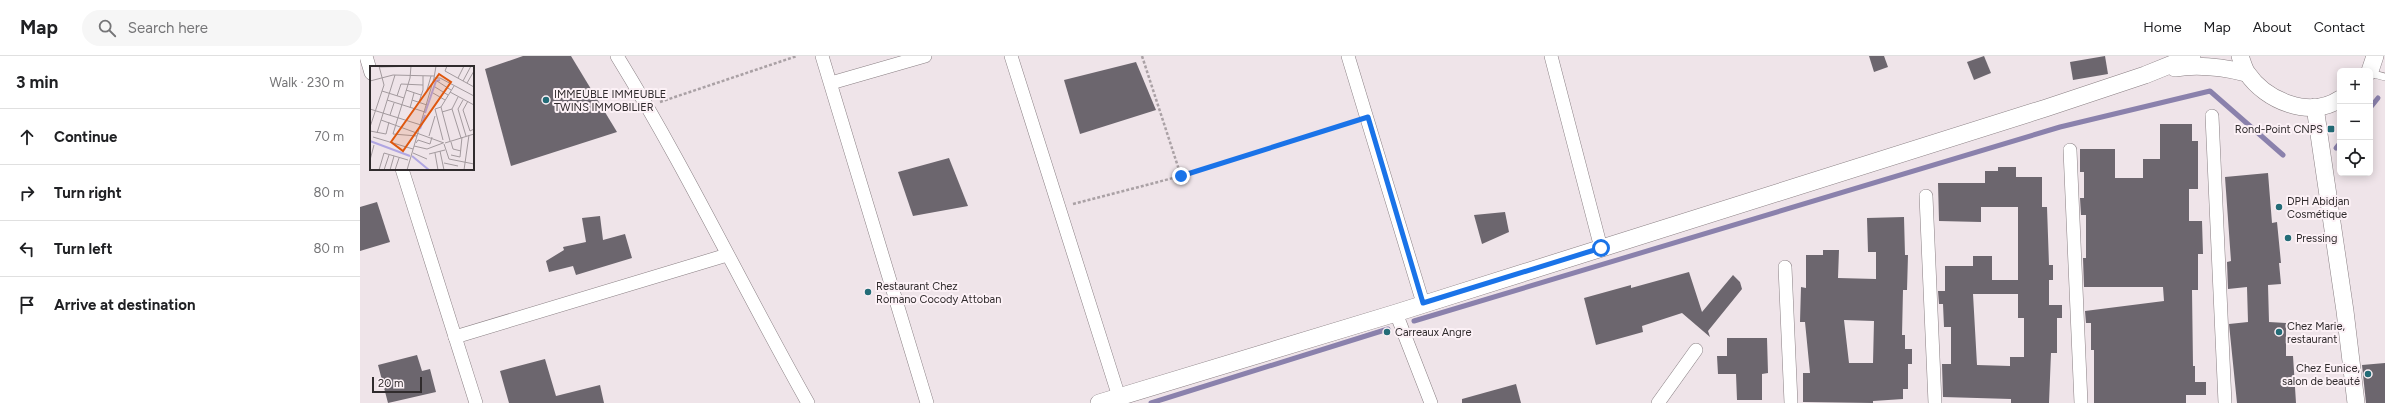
<!DOCTYPE html>
<html lang="en">
<head>
<meta charset="utf-8">
<style>
  :root { --surface:#fff; --page:#f6f6f6; --text:#202124; --muted:#757577; --line:#e0e0e0 }
  body { margin:0; font-family:Figtree,sans-serif; background:var(--page); color:var(--text) }
  .controls { position:absolute; right:12px; top:12px; display:grid; overflow:hidden; border-radius:6px; box-shadow:0 2px 10px #0003 }
  .controls button { width:36px; height:36px; display:grid; place-items:center; padding:0; border:0; border-bottom:1px solid var(--line); background:var(--surface); color:var(--text); font:20px sans-serif }
  .scale { position:absolute; left:12px; bottom:10px; width:50px; box-sizing:border-box; padding-left:4px; border:2px solid #302b2d; border-top:0; font-size:11px; line-height:14px; white-space:nowrap; color:#302b2d; -webkit-text-stroke:3px #fcf1f6; paint-order:stroke }
  .stop { position:absolute; width:12px; height:12px; margin:-9px; border:3px solid #1a73e8; border-radius:50%; background:#fff }
  .stop.end { background:#1a73e8; border-color:#fff; box-shadow:0 1px 4px #0008 }
  .list { margin:0; padding:0; list-style:none }
  h2 { display:flex; justify-content:space-between; align-items:center; height:52px; margin:0; padding:0 16px; font-size:17px }
  h2 small { font-size:13px; font-weight:400; color:var(--muted) }
  .list li { display:grid; grid-template-columns:26px 1fr auto; gap:12px; align-items:center; box-sizing:border-box; height:56px; padding:0 16px; border-top:1px solid var(--line) }
  .list b { display:block; font-size:15px; white-space:nowrap }
  .list em { font-size:13px; font-style:normal; color:var(--muted) }
  .icon { flex:none; width:22px; height:22px; fill:none; stroke:currentColor; stroke-width:2; stroke-linecap:round; stroke-linejoin:round }
  .map { position:relative; flex:none; width:2025px; height:347px; overflow:hidden }
  header { display:flex; align-items:center; gap:24px; box-sizing:border-box; height:56px; padding:0 20px; background:var(--surface); border-bottom:1px solid var(--line) }
  header strong { font-size:19px }
  nav { display:flex; gap:22px; margin-inline-start:auto; font-size:14px }
  .search { width:280px; height:36px; background:var(--page); display:flex; align-items:center; gap:10px; box-sizing:border-box; padding:0 14px; border-radius:22px; color:var(--muted); font-size:15px }
  main { display:flex }
  aside { flex:1; background:var(--surface) }
  .map>svg:first-child { display:block }
  .lines { fill:none; stroke-linecap:round; stroke-linejoin:round }
  .stream { stroke:#8a81ac; stroke-width:5 }
  .building { fill:#6c666e; fill-rule:evenodd }
  .service-casing { stroke:#897f83; stroke-width:8 }
  .minor-casing { stroke:#897f83; stroke-width:14 }
  .tertiary-casing { stroke:#897f83; stroke-width:18 }
  .path { stroke:#aaa1a5; stroke-width:2.5; stroke-dasharray:3 2; stroke-linecap:butt }
  .service { stroke:#fff; stroke-width:7 }
  .minor { stroke:#fff; stroke-width:13 }
  .tertiary { stroke:#fff; stroke-width:17 }
  .route { stroke:#1a73e8; stroke-width:5 }
  .poi-dot { fill:#236c77; stroke:#fcf1f6; stroke-width:1.5 }
  .labels { text-anchor:middle; dominant-baseline:central; stroke-width:4; stroke-linejoin:round; paint-order:stroke }
  .poi-label { font-size:11px; fill:#302b2d; stroke:#fcf1f6; text-anchor:start }
  .inset-river { fill:none; stroke:#b0a6e2; stroke-width:2 }
  .inset-road { fill:none; stroke:#a39a9e; stroke-width:1 }
  .view { fill:#df570e; fill-opacity:0.15; stroke:#df570e; stroke-width:2 }
  .inset-edge { fill:none; stroke:#302b2d; stroke-width:2 }
</style>
</head>
<body>
<header>
<strong>Map</strong>
<div class="search"><svg class="icon" aria-label="search" viewBox="0 0 24 24"><circle cx="10" cy="10" r="6"/><path d="M15 15l6 6"/></svg>Search here</div>
<nav><a>Home</a><a>Map</a><a>About</a><a>Contact</a></nav>
</header>
<main>
<aside>
<h2>3 min<small>Walk · 230 m</small></h2>
<ul class="list">
<li><svg class="icon" aria-label="ahead" viewBox="0 0 24 24"><path d="M12 20V5M6 11l6-6 6 6"/></svg><div><b>Continue</b></div><em>70 m</em></li>
<li><svg class="icon" aria-label="right" viewBox="0 0 24 24"><path d="M7 20v-9h11M14 6l5 5-5 5"/></svg><div><b>Turn right</b></div><em>80 m</em></li>
<li><svg class="icon" aria-label="left" viewBox="0 0 24 24"><path d="M17 20v-9H6M10 6l-5 5 5 5"/></svg><div><b>Turn left</b></div><em>80 m</em></li>
<li><svg class="icon" aria-label="arrive" viewBox="0 0 24 24"><path d="M6 21V4h12l-3 4 3 4H6"/></svg><div><b>Arrive at destination</b></div></li>
</ul>
</aside>
<div class="map">
<svg width="2025" height="347" viewBox="0 0 2025 347">
  <rect width="100%" height="100%" fill="#efe4e9"/>
  <g class="lines">
    <!-- stream -->
    <g class="stream">
      <path d="M 2010,52 L 2018,42"/>
      <path d="M 1976,92 L 1980,87"/>
      <path d="M 1054,265 L 1700,71 L 1850,35 L 1923,99"/>
      <path d="M 791,347 L 1028,273"/>
    </g>
  </g>
  <!-- building -->
  <g class="building">
    <path d="M 163,0 L 211,0 L 257,76 L 151,110 L 125,13 Z"/>
    <path d="M 1509,0 L 1524,0 L 1528,11 L 1514,16 Z"/>
    <path d="M 1624,0 L 1631,17 L 1614,24 L 1607,6 Z"/>
    <path d="M 1745,0 L 1748,18 L 1713,24 L 1710,6 Z"/>
    <path d="M 776,6 L 796,54 L 720,78 L 704,24 Z"/>
    <path d="M 1800,68 L 1832,68 L 1832,85 L 1838,85 L 1838,133 L 1829,133 L 1829,165 L 1842,165 L 1843,198 L 1838,198 L 1838,234 L 1832,234 L 1833,310 L 1835,310 L 1835,326 L 1846,326 L 1846,339 L 1826,339 L 1826,347 L 1734,347 L 1734,294 L 1731,294 L 1731,267 L 1726,267 L 1725,255 L 1804,245 L 1803,231 L 1724,231 L 1723,202 L 1726,202 L 1726,159 L 1721,159 L 1720,142 L 1724,142 L 1724,116 L 1720,116 L 1720,93 L 1755,93 L 1755,122 L 1783,122 L 1783,103 L 1800,103 Z"/>
    <path d="M 589,102 L 608,150 L 553,160 L 538,116 Z"/>
    <path d="M 1638,111 L 1656,111 L 1656,121 L 1682,121 L 1682,151 L 1687,151 L 1689,209 L 1693,209 L 1693,224 L 1689,224 L 1689,249 L 1702,249 L 1702,262 L 1697,262 L 1697,297 L 1691,297 L 1689,347 L 1651,347 L 1651,343 L 1583,341 L 1582,308 L 1591,308 L 1591,271 L 1584,271 L 1583,248 L 1579,248 L 1578,235 L 1585,235 L 1585,210 L 1613,210 L 1613,200 L 1632,200 L 1632,224 L 1658,224 L 1658,151 L 1621,151 L 1621,166 L 1579,165 L 1578,127 L 1625,127 L 1625,115 L 1638,115 ZM 1613,238 L 1658,238 L 1658,262 L 1664,262 L 1664,301 L 1650,301 L 1650,310 L 1617,309 Z"/>
    <path d="M 1908,117 L 1912,167 L 1917,166 L 1921,207 L 1919,207 L 1921,228 L 1908,229 L 1909,266 L 1926,267 L 1926,300 L 1933,300 L 1936,347 L 1877,347 L 1869,268 L 1888,266 L 1887,231 L 1868,233 L 1867,206 L 1871,205 L 1865,121 Z"/>
    <path d="M 17,146 L 30,186 L 0,195 L 0,151 Z"/>
    <path d="M 1145,156 L 1149,176 L 1122,188 L 1114,159 Z"/>
    <path d="M 240,160 L 243,184 L 265,178 L 272,202 L 216,219 L 213,210 L 189,216 L 186,205 L 204,194 L 203,191 L 226,186 L 222,162 Z"/>
    <path d="M 1544,161 L 1545,199 L 1548,199 L 1547,234 L 1543,234 L 1542,279 L 1545,279 L 1545,293 L 1552,293 L 1552,308 L 1548,308 L 1548,333 L 1543,333 L 1543,343 L 1513,345 L 1513,347 L 1443,346 L 1443,317 L 1450,317 L 1445,266 L 1440,266 L 1441,231 L 1446,232 L 1446,199 L 1463,199 L 1463,194 L 1479,194 L 1478,222 L 1516,223 L 1516,196 L 1508,196 L 1507,162 ZM 1484,264 L 1514,265 L 1513,307 L 1489,307 Z"/>
    <path d="M 1329,216 L 1342,256 L 1373,219 L 1380,226 L 1382,233 L 1348,275 L 1350,281 L 1322,257 L 1282,270 L 1283,276 L 1236,289 L 1224,242 L 1271,229 L 1271,232 Z"/>
    <path d="M 1367,282 L 1407,282 L 1408,317 L 1402,318 L 1402,344 L 1377,344 L 1376,318 L 1358,318 L 1357,300 L 1367,300 Z"/>
    <path d="M 57,299 L 62,315 L 70,313 L 76,336 L 28,347 L 18,309 Z"/>
    <path d="M 185,303 L 196,340 L 240,329 L 244,347 L 149,347 L 140,315 Z"/>
    <path d="M 2025,307 L 2025,347 L 2006,347 L 2002,309 Z"/>
    <path d="M 1156,328 L 1161,347 L 1102,347 L 1102,343 Z"/>
  </g>
  <g class="lines">
    <!-- service casing -->
    <g class="service-casing">
      <path id="service" d="M 2010,17 L 2025,21"/>
    </g>
    <!-- minor casing -->
    <g class="minor-casing">
      <g id="minor">
        <path d="M 6,0 L 11,17"/>
        <path d="M 257,0 C 326,112 383,232 448,347"/>
        <path d="M 462,0 L 567,347"/>
        <path d="M 651,0 L 759,341"/>
        <path d="M 988,0 L 1063,247"/>
        <path d="M 1191,0 L 1241,192"/>
        <path d="M 471,27 L 565,0"/>
        <path d="M 1852,60 L 1865,347"/>
        <path d="M 1710,94 L 1721,347"/>
        <path d="M 42,113 L 116,347"/>
        <path d="M 1566,140 L 1575,347"/>
        <path d="M 1425,211 L 1431,347"/>
        <path d="M 1036,257 L 1071,347"/>
        <path d="M 95,281 L 367,199"/>
        <path d="M 1298,347 L 1336,294"/>
      </g>
    </g>
    <!-- tertiary casing -->
    <g class="tertiary-casing">
      <g id="tertiary">
        <path d="M 1880,0 C 1882,5 1884,13 1887,17 C 1906,45 1950,63 1980,43"/>
        <path d="M 1815,12 C 1840,8 1862,11 1886,17"/>
        <path d="M 2010,15 L 2015,0"/>
        <path d="M 1955,51 L 1985,255 L 1996,347"/>
        <path d="M 739,347 L 1036,257 L 1686,52 L 1785,19 L 1832,0"/>
      </g>
    </g>
    <!-- path -->
    <g class="path">
      <path d="M 782,0 L 821,120"/>
      <path d="M 300,46 L 437,0"/>
      <path d="M 713,148 L 821,120 L 994,66"/>
    </g>
    <!-- service -->
    <use href="#service" class="service"/>
    <!-- minor -->
    <use href="#minor" class="minor"/>
    <!-- tertiary -->
    <use href="#tertiary" class="tertiary"/>
  </g>
  <g class="lines">
    <!-- route -->
    <path class="route" d="M 821,120 L 1008,61 L 1063,247 L 1241,192"/>
  </g>
  <!-- markers -->
  <g class="poi-dot">
    <circle cx="186" cy="44" r="4"/>
    <rect x="1967" y="69" width="8" height="8" rx="2"/>
    <circle cx="1919" cy="151" r="4"/>
    <circle cx="1928" cy="182" r="4"/>
    <circle cx="508" cy="236" r="4"/>
    <circle cx="1027" cy="276" r="4"/>
    <circle cx="1919" cy="276" r="4"/>
    <circle cx="2008" cy="318" r="4"/>
  </g>
  <g class="labels">
    <!-- poi labels -->
    <g class="poi-label">
      <text x="194" y="38">IMMEUBLE IMMEUBLE<tspan x="194" dy="13">TWINS IMMOBILIER</tspan></text>
      <text x="1963" y="73" text-anchor="end">Rond-Point CNPS</text>
      <text x="1927" y="145">DPH Abidjan<tspan x="1927" dy="13">Cosmétique</tspan></text>
      <text x="1936" y="182">Pressing</text>
      <text x="516" y="230">Restaurant Chez<tspan x="516" dy="13">Romano Cocody Attoban</tspan></text>
      <text x="1927" y="270">Chez Marie,<tspan x="1927" dy="13">restaurant</tspan></text>
      <text x="1035" y="276">Carreaux Angre</text>
      <text x="2000" y="312" text-anchor="end">Chez Eunice,<tspan x="2000" dy="13">salon de beauté</tspan></text>
    </g>
  </g>
  <!-- overview -->
  <g transform="translate(10 10)">
    <rect width="104" height="104" fill="#efe4e9"/>
    <path class="inset-river" d="M 55,47 L 66,15 L 70,14M 50,63 L 55,49M 0,75 L 40,90M 42,90 L 59,104"/>
    <path class="inset-road" d="M 41,0 L 40,12 L 23,68 L 47,70M 66,0 L 64,12 L 70,12 L 104,30M 77,0 L 75,5 L 104,21M 9,1 L 51,0M 88,12 L 94,0M 0,15 L 23,9 L 64,10M 67,15 L 81,24M 93,15 L 101,0M 97,17 L 104,5M 65,21 L 78,29M 36,24 L 51,29M 57,24 L 61,10M 12,25 L 34,32M 80,26 L 104,39M 63,27 L 75,34M 27,30 L 31,18 L 53,19M 17,34 L 55,46M 42,34 L 57,39M 93,34 L 88,43 L 96,70M 98,35 L 93,44 L 100,65 L 104,63M 49,36 L 53,24 L 53,10M 71,41 L 65,43 L 73,74M 40,42 L 44,27M 0,43 L 51,59M 82,43 L 91,72M 72,46 L 82,43 L 88,31M 20,49 L 24,37M 11,54 L 74,77M 0,61 L 14,19 L 9,0M 0,65 L 16,68 L 19,56M 7,67 L 25,9M 59,70 L 65,50M 3,71 L 43,83M 80,75 L 71,41 L 84,20M 81,76 L 83,83 L 91,85M 46,77 L 48,74 L 60,78 L 62,71M 75,77 L 104,68M 74,78 L 79,93 L 104,98M 44,80 L 57,83 L 73,77M 70,85 L 74,104M 43,87 L 57,93M 65,87 L 68,104M 59,88 L 75,84M 81,89 L 90,91 L 92,71M 0,94 L 4,79M 74,97 L 88,100M 9,104 L 14,87 L 38,94M 14,104 L 19,89M 20,104 L 24,90M 25,104 L 29,92M 37,104 L 64,12M 94,104 L 99,69"/>
    <path class="view" d="M 69,8 L 81,16 L 33,85 L 21,76 Z"/>
    <rect width="104" height="104" class="inset-edge"/>
  </g>
</svg>
<div class="controls">
<button>+</button>
<button>−</button>
<button><svg class="icon" aria-label="locate" viewBox="0 0 24 24"><circle cx="12" cy="12" r="6"/><path d="M12 2v4M12 18v4M2 12h4M18 12h4"/></svg></button>
</div>
<div class="scale">20 m</div>
<div class="stop" style="left:1241px;top:192px"></div>
<div class="stop end" style="left:821px;top:120px"></div>
</div>
</main>
</body>
</html>
